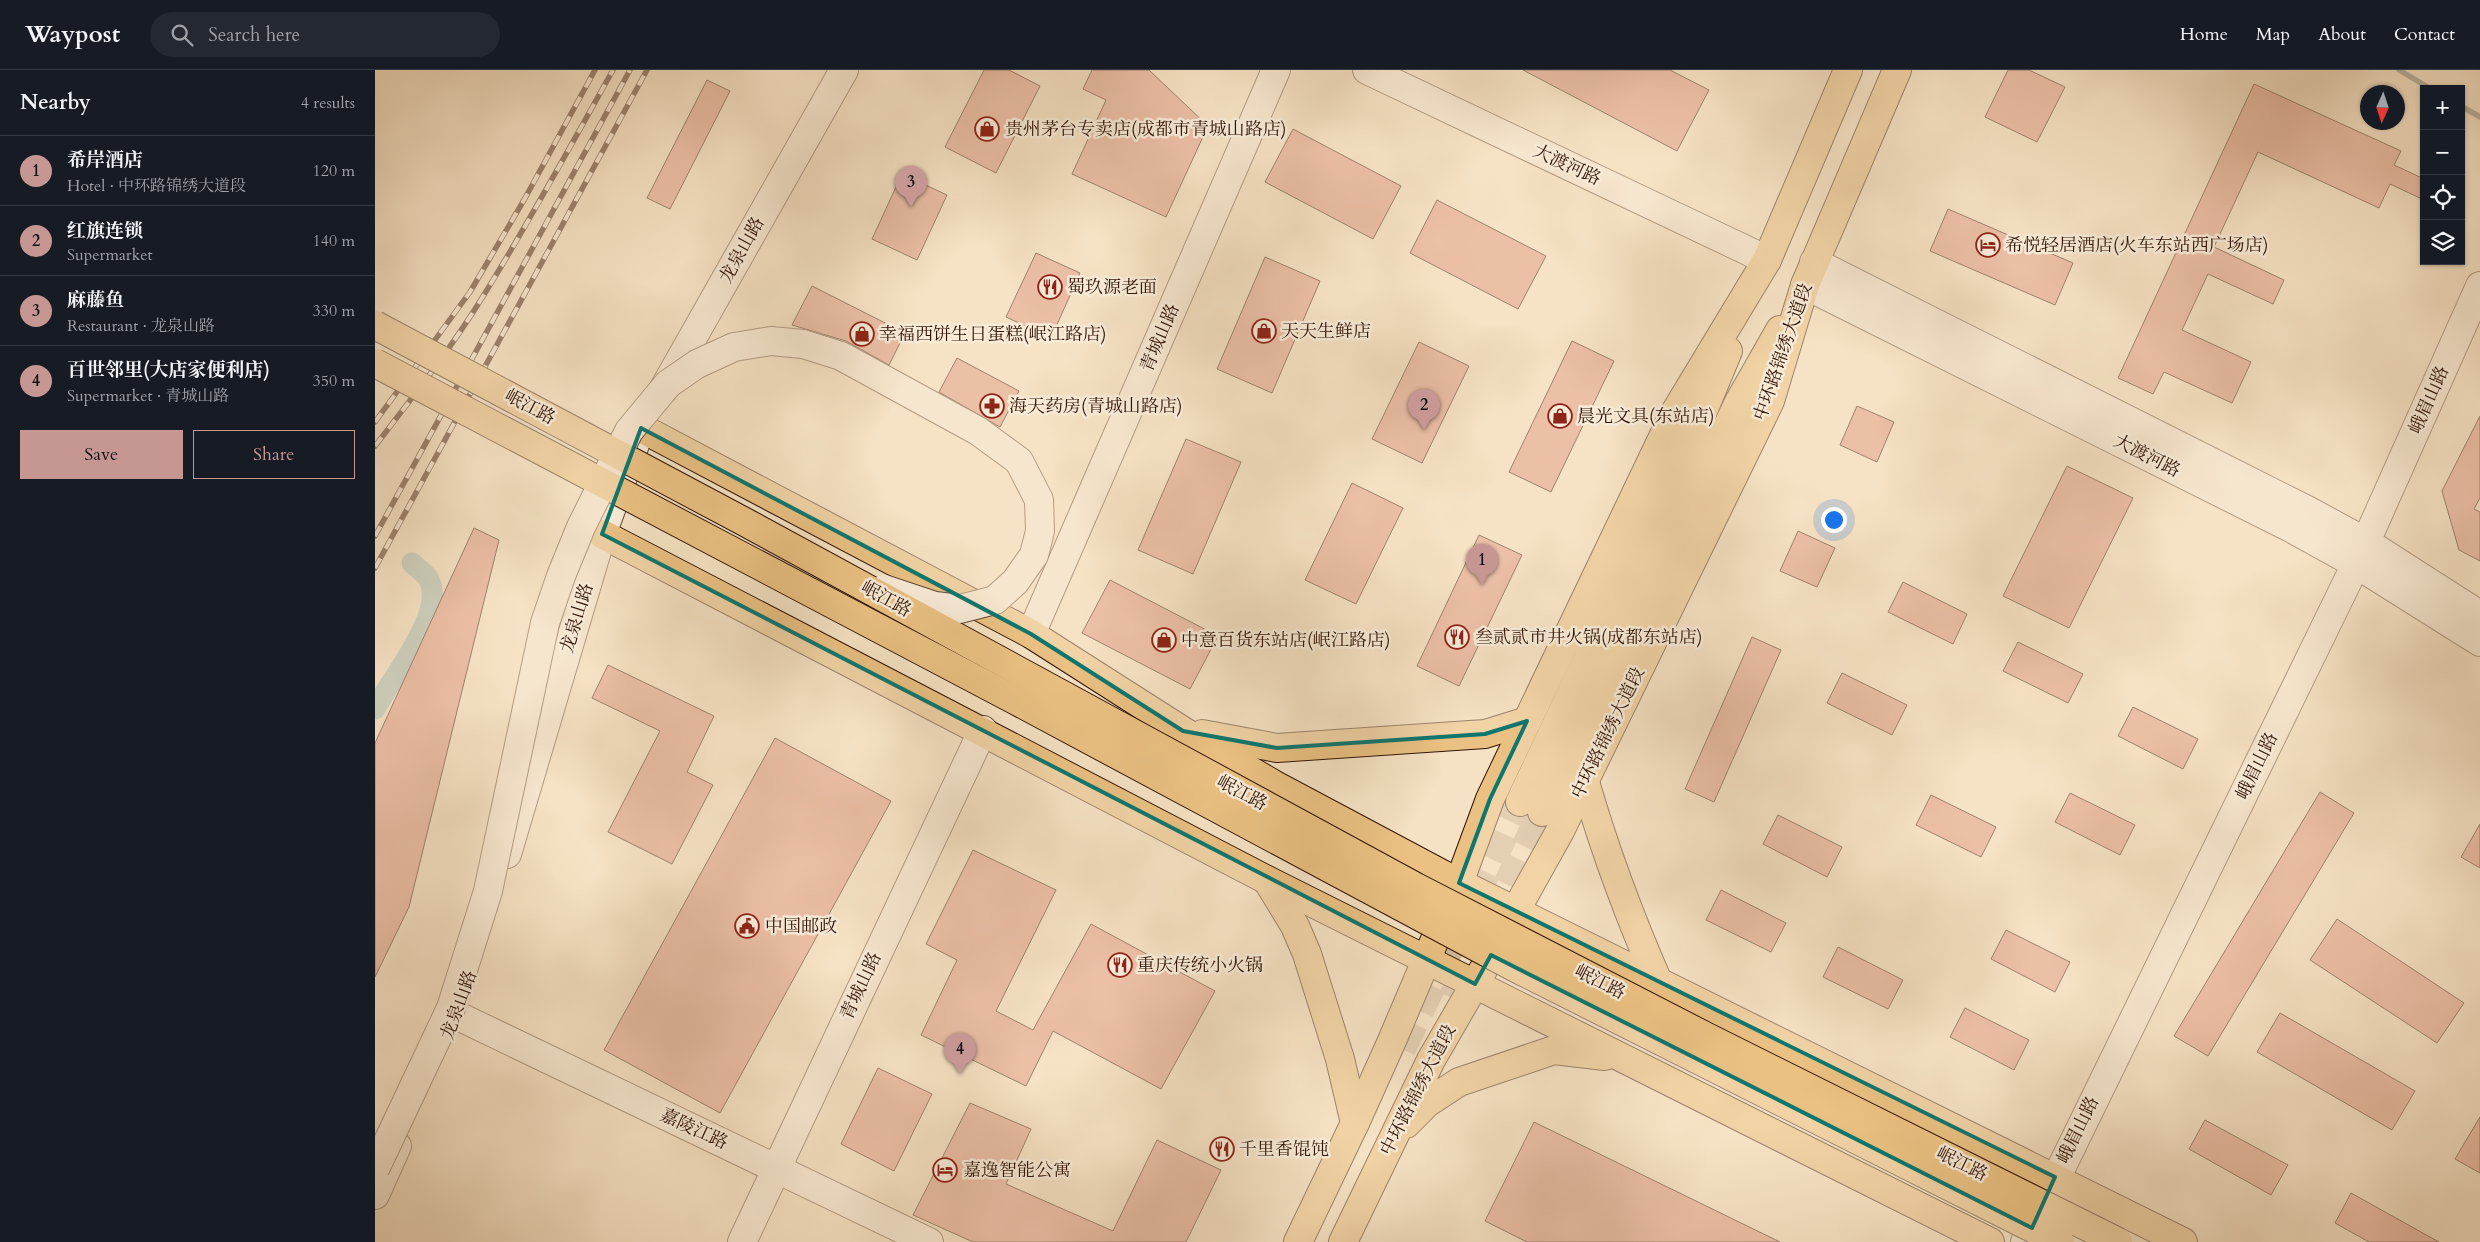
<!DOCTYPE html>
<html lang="en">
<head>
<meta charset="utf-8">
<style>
  :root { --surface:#171b24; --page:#242831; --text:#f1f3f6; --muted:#9ea1a6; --line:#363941; --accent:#c59692 }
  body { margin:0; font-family:Cardo,"Noto Serif SC",serif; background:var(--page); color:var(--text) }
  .controls { position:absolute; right:15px; top:15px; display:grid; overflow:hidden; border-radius:0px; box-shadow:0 1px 4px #0004 }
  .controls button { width:45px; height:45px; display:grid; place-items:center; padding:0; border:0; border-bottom:1px solid var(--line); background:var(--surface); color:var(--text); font:25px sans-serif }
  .compass { position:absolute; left:1985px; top:15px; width:45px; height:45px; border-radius:50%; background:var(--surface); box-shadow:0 1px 4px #0004; rotate:183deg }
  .you { position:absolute; left:1458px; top:449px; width:18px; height:18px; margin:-12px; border:4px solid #fff; border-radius:50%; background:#1a73e8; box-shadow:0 0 0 8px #1a73e833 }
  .badge { display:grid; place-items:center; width:32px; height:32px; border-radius:50%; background:var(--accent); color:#111; font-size:16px; font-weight:700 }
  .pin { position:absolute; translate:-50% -41px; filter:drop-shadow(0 1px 2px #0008) }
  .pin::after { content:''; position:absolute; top:26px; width:18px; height:15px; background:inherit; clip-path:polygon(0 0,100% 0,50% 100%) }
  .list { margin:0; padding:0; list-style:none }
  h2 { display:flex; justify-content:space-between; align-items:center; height:65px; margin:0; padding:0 20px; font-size:21px }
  h2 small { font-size:16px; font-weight:400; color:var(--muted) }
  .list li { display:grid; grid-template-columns:32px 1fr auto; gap:15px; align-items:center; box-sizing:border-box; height:70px; padding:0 20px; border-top:1px solid var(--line) }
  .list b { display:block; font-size:19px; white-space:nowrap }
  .list p { margin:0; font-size:16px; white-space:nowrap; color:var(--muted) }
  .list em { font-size:16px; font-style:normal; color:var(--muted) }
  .actions { display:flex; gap:10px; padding:15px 20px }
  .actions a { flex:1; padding:11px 0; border:1px solid var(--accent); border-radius:0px; text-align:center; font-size:18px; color:var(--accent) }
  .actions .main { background:var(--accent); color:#111 }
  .icon { flex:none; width:28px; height:28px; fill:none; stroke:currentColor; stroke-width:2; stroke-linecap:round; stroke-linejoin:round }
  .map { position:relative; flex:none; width:2105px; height:1172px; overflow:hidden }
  header { display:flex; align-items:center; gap:30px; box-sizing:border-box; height:70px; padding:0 25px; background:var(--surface); border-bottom:1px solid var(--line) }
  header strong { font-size:24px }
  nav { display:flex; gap:28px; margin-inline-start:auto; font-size:18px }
  .search { width:350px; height:45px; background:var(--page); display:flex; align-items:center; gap:12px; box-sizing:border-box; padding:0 18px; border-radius:28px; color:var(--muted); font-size:19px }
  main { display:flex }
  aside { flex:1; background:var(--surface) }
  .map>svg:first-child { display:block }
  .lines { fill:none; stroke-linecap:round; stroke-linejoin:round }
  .stream { stroke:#727971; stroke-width:5.5 }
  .canal { stroke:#9dbdb9; stroke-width:21 }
  .building { fill:#e09484; stroke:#311304 }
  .major-tunnel { stroke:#ceb99e; stroke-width:28; stroke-dasharray:28 14; stroke-linecap:butt }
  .minor-casing { stroke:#624734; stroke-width:30 }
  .major-casing { stroke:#311304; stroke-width:30 }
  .minor { stroke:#f8ecd9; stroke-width:28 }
  .major { stroke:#eac182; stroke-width:28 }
  .rail-casing { stroke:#311304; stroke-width:5.5 }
  .rail { stroke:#f8ecd9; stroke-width:4; stroke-dasharray:11; stroke-linecap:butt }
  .minor-bridge-casing { stroke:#624734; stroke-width:30; stroke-linecap:butt }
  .major-bridge-casing { stroke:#311304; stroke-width:30; stroke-linecap:butt }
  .minor-bridge { stroke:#f8ecd9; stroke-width:28 }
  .major-bridge { stroke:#eac182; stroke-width:28 }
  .marked { fill:none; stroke:#0f766e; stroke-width:4; stroke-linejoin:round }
  .labels { text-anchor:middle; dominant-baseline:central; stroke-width:5; stroke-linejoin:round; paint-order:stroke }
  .poi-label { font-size:18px; fill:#311304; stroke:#f8ecd9; text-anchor:start }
  .street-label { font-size:18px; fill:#311304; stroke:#f8ecd9 }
</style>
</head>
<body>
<header>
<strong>Waypost</strong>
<div class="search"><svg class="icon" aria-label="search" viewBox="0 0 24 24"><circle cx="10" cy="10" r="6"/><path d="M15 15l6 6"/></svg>Search here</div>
<nav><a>Home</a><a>Map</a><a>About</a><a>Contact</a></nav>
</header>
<main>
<aside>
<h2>Nearby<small>4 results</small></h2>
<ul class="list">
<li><span class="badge">1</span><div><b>希岸酒店</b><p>Hotel · 中环路锦绣大道段</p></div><em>120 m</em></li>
<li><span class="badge">2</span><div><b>红旗连锁</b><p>Supermarket</p></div><em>140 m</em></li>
<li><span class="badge">3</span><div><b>麻藤鱼</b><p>Restaurant · 龙泉山路</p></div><em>330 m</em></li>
<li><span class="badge">4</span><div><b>百世邻里(大店家便利店)</b><p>Supermarket · 青城山路</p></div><em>350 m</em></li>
</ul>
<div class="actions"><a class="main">Save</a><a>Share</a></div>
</aside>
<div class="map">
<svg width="2105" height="1172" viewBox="0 0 2105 1172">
  <rect width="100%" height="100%" fill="#f5e2c4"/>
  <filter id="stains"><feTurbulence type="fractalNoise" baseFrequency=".004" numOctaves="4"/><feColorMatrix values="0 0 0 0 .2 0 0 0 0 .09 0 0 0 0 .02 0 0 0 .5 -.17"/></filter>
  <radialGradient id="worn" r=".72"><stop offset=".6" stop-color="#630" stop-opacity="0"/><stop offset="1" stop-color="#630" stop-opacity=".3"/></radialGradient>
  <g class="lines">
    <!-- stream -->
    <g class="stream">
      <path d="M 2024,0 L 2056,19"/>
      <path d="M 2086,36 L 2105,47"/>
    </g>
    <!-- canal -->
    <path class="canal" d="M 0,639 C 16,609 69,545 55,512 C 53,505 42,498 37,493"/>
  </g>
  <!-- building -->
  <g class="building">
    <path d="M 609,0 L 634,0 L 665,16 L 621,103 L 570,77 Z"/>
    <path d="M 717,0 L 774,0 L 833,56 L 791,147 L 697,104 L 731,30 L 708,19 Z"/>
    <path d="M 1148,0 L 1295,0 L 1334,20 L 1302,81 Z"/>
    <path d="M 1633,0 L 1654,0 L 1690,17 L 1662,72 L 1610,47 Z"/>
    <path d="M 332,10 L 355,21 L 295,139 L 272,128 Z"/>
    <path d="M 1879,14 L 2026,81 L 2019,95 L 2049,109 L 2049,130 L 2015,114 L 2004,138 L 1883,82 L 1839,177 L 1909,210 L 1898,234 L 1833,204 L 1807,260 L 1876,292 L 1857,333 L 1789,302 L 1778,324 L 1743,308 Z"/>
    <path d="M 918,59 L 1026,116 L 998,169 L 890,112 Z"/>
    <path d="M 527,104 L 572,125 L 542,190 L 497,169 Z"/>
    <path d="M 1062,130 L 1171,186 L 1143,239 L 1035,183 Z"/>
    <path d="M 1573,139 L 1698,193 L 1680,235 L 1555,181 Z"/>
    <path d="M 661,183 L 705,203 L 676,268 L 631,247 Z"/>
    <path d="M 890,187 L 945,211 L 897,323 L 842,299 Z"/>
    <path d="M 437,216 L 530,263 L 514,295 L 471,271 L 417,255 Z"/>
    <path d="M 1197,271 L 1239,291 L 1176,422 L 1134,402 Z"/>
    <path d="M 1044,272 L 1094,296 L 1047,393 L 997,369 Z"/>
    <path d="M 582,288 L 644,321 L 625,357 L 564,322 Z"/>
    <path d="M 1482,336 L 1519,352 L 1502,392 L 1465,375 Z"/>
    <path d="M 2105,346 L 2105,428 L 2099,439 L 2105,442 L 2105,491 L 2084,480 L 2067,421 Z"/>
    <path d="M 811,369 L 866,392 L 818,504 L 763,480 Z"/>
    <path d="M 1692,396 L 1758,428 L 1694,558 L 1628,526 Z"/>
    <path d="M 977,413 L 1028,438 L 981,534 L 930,510 Z"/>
    <path d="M 99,458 L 124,470 L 34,837 L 0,907 L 0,673 Z"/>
    <path d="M 1423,461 L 1460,478 L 1442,517 L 1405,501 Z"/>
    <path d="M 1104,465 L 1147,485 L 1084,616 L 1042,596 Z"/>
    <path d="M 735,510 L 843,566 L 815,619 L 707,563 Z"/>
    <path d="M 1528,512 L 1592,544 L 1578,574 L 1513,542 Z"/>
    <path d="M 1377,567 L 1406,580 L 1339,732 L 1310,719 Z"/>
    <path d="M 1643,572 L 1708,604 L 1693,633 L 1628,601 Z"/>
    <path d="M 233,595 L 339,646 L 312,702 L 338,715 L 297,794 L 233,762 L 285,661 L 217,628 Z"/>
    <path d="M 1467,603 L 1532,635 L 1517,665 L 1452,633 Z"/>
    <path d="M 1758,637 L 1823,669 L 1808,699 L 1743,666 Z"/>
    <path d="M 400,668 L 516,731 L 345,1043 L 229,980 Z"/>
    <path d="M 1945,722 L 1979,743 L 1833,986 L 1799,966 Z"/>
    <path d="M 1695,723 L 1760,755 L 1745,785 L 1680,752 Z"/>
    <path d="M 1556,725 L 1621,757 L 1606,787 L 1541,755 Z"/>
    <path d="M 1403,745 L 1467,777 L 1452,807 L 1388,774 Z"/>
    <path d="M 2105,754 L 2105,798 L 2086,787 Z"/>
    <path d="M 598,780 L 681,820 L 621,941 L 658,960 L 716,854 L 840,921 L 786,1019 L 678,961 L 651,1016 L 546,965 L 582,890 L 551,874 Z"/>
    <path d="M 1346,820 L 1411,853 L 1396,882 L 1331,850 Z"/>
    <path d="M 1962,849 L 2089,933 L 2062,973 L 1935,890 Z"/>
    <path d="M 1631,860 L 1695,892 L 1680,922 L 1616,889 Z"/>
    <path d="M 1463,877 L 1528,910 L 1513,939 L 1448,907 Z"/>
    <path d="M 1590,938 L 1654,970 L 1639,1000 L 1575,967 Z"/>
    <path d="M 1905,943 L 2040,1021 L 2017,1060 L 1882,982 Z"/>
    <path d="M 503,998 L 557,1024 L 519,1101 L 466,1074 Z"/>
    <path d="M 595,1033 L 656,1059 L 631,1114 L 738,1161 L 782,1070 L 846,1100 L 811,1172 L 598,1172 L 538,1145 Z"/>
    <path d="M 2105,1047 L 2105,1103 L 2080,1089 Z"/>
    <path d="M 1830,1050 L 1913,1095 L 1896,1125 L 1814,1079 Z"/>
    <path d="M 1159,1052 L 1405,1172 L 1152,1172 L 1110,1151 Z"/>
    <path d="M 1976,1123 L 2064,1172 L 1994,1172 L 1960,1153 Z"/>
  </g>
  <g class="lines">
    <!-- major-tunnel -->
    <g class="major-tunnel">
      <path d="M 1077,928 L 1167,742"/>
      <path d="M 1027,979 L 1145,732"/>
    </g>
    <!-- minor casing -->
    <g class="minor-casing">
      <g id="minor">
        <path d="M 992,0 L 1392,190"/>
        <path d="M 1439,192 L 1932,440 L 1991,472 L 2105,545"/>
        <path d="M 1430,215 L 1916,458 L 1981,494 L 2105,572"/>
        <path d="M 288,320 L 469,0"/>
        <path d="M 656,564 L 901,0"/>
        <path d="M 132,784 L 227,464 L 262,369"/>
        <path d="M 83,946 L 554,1172"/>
        <path d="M 0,1125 L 22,1076"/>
        <path d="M 367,1172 L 608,660"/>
        <path d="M 1650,1172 L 1981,494 L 2105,216"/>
      </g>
    </g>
    <!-- major casing -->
    <g class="major-casing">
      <g id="major">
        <path d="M 266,358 L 656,564 L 808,661 L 900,715 L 1084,813 L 1808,1172"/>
        <path d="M 227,464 L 892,810 L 1615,1172"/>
        <path d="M 827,664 L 902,678 L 1110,664 L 1152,651"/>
        <path d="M 1210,712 C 1230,781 1255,848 1284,914"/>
        <path d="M 1145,732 L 1319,363 L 1353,281"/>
        <path d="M 1167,742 L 1364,332 L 1405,260"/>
        <path d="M 892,810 L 920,856 L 932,884 L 965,989 L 980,1053"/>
        <path d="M 1131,858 L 1185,761 L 1395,331 L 1430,215 L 1522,0"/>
        <path d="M 1031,1054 L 1052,1033 L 1084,1012 L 1179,980 L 1230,986"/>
        <path d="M 923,1172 L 980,1053 L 1016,973 L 1084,813 L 1115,729 L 1299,344 L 1392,190 L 1473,0"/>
        <path d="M 968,1172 L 1056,990 L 1108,900"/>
      </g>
    </g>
    <!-- minor -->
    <use href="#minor" class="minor"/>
    <!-- major -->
    <use href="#major" class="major"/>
    <!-- rail casing -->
    <g class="rail-casing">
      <g id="rail">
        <path d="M 0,352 L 95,222 L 149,130 L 220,0"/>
        <path d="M 0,376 C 37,328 75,280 107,228 C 153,154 195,77 238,0"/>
        <path d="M 0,466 L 255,0"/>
        <path d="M 0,498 L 272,0"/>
      </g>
    </g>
    <!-- rail -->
    <use href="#rail" class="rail"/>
    <!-- minor-bridge casing -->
    <g class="minor-bridge-casing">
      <path id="minor-bridge" d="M 0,1099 L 76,938 L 113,821 L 170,553 L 186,506 L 206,457 L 254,361 L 293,314 L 322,294 L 359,277 L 396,271 L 428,274 L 466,286 L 603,361 L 644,391 L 664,430 L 665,461 L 659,485 L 640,512 L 620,530 L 585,539 L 560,536 L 509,519"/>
    </g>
    <!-- major-bridge casing -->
    <g class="major-bridge-casing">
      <g id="major-bridge">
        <path d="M 0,255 L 368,451 L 1041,817 L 1332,967 L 1743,1172"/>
        <path d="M 0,293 L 638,629 L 1139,897 L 1685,1172"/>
      </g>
    </g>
    <!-- minor-bridge -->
    <use href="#minor-bridge" class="minor-bridge"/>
    <!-- major-bridge -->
    <use href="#major-bridge" class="major-bridge"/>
  </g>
  <!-- marked area -->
  <path d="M0 0H2105V1172H0ZM 266,358 L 656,564 L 808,661 L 902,678 L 1110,664 L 1152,651 L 1115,729 L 1084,813 L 1680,1107 L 1657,1158 L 1116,885 L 1100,914 L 227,464 Z" fill="#f5e2c4" fill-opacity=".55" fill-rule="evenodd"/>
  <path class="marked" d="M 266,358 L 656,564 L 808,661 L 902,678 L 1110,664 L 1152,651 L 1115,729 L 1084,813 L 1680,1107 L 1657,1158 L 1116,885 L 1100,914 L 227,464 Z"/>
  <!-- icons -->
  <defs>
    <g id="shop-ring" transform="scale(1.25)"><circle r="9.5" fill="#f8ecd9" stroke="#8f2418" stroke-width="1.5"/><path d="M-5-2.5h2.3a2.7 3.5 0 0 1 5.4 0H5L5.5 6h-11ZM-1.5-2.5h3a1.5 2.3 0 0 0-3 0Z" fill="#8f2418"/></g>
    <g id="hotel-ring" transform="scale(1.25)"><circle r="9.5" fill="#f8ecd9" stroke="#8f2418" stroke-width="1.5"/><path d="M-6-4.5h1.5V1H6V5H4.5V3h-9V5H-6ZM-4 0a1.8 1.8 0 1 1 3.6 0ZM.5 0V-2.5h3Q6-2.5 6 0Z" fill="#8f2418"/></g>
    <g id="restaurant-ring" transform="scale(1.25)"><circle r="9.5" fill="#f8ecd9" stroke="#8f2418" stroke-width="1.5"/><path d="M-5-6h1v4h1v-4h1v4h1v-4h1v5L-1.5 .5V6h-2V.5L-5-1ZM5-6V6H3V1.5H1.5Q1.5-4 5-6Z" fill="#8f2418"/></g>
    <g id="pharmacy-ring" transform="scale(1.25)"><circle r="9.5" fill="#f8ecd9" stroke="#8f2418" stroke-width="1.5"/><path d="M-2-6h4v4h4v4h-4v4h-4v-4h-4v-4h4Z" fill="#8f2418"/></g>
    <g id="civic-ring" transform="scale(1.25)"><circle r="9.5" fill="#f8ecd9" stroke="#8f2418" stroke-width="1.5"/><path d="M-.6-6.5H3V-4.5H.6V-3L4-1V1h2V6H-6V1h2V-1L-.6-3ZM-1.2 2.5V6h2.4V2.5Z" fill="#8f2418"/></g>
  </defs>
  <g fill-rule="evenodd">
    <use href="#shop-ring" x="612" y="59"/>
    <use href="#hotel-ring" x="1613" y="175"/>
    <use href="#restaurant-ring" x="675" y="217"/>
    <use href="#shop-ring" x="889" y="261"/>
    <use href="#shop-ring" x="487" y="264"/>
    <use href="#pharmacy-ring" x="617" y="336"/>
    <use href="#shop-ring" x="1185" y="346"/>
    <use href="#restaurant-ring" x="1082" y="567"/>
    <use href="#shop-ring" x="789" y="570"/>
    <use href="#civic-ring" x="372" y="856"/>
    <use href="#restaurant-ring" x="745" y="895"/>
    <use href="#restaurant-ring" x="847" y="1079"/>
    <use href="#hotel-ring" x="570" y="1100"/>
  </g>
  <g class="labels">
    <!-- poi labels -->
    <g class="poi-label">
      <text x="630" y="59">贵州茅台专卖店(成都市青城山路店)</text>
      <text x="1630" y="175">希悦轻居酒店(火车东站西广场店)</text>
      <text x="692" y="217">蜀玖源老面</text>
      <text x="906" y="261">天天生鲜店</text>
      <text x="504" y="264">幸福西饼生日蛋糕(岷江路店)</text>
      <text x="634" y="336">海天药房(青城山路店)</text>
      <text x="1202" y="346">晨光文具(东站店)</text>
      <text x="1100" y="567">叁贰贰市井火锅(成都东站店)</text>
      <text x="806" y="570">中意百货东站店(岷江路店)</text>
      <text x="390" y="856">中国邮政</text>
      <text x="762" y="895">重庆传统小火锅</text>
      <text x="864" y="1079">千里香馄饨</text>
      <text x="588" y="1100">嘉逸智能公寓</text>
    </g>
    <!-- street labels -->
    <g class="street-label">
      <text transform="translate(1192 95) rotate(25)">大渡河路</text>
      <text transform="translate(367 180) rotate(-61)">龙泉山路</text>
      <text transform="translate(785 268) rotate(-67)">青城山路</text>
      <text transform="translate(1408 282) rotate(-71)">中环路锦绣大道段</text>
      <text transform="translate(2054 330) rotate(-66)">峨眉山路</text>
      <text transform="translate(155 337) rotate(28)">岷江路</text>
      <text transform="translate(1772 386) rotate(27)">大渡河路</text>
      <text transform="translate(511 529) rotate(29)">岷江路</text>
      <text transform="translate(202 548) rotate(-73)">龙泉山路</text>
      <text transform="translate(1233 663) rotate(-64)">中环路锦绣大道段</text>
      <text transform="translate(1882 696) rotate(-64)">峨眉山路</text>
      <text transform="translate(867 723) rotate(28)">岷江路</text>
      <text transform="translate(1225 912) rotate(27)">岷江路</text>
      <text transform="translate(486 916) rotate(-65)">青城山路</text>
      <text transform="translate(84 935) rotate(-70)">龙泉山路</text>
      <text transform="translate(1043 1020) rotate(-63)">中环路锦绣大道段</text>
      <text transform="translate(319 1059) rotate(25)">嘉陵江路</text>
      <text transform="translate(1703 1060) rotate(-64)">峨眉山路</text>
      <text transform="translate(1587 1094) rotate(26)">岷江路</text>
    </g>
  </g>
  <rect width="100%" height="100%" filter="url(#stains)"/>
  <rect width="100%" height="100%" fill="url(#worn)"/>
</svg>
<div class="controls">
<button>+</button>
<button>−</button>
<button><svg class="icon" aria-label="locate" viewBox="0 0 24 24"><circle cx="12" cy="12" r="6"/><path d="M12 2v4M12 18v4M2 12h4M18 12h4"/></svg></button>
<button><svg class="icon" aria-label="layers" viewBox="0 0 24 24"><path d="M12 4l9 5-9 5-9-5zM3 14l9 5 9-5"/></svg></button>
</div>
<svg class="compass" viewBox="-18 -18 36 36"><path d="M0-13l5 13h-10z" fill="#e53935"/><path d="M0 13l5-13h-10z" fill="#9ea1a6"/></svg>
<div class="you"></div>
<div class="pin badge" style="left:1107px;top:515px">1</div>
<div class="pin badge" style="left:1049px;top:360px">2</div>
<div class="pin badge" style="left:536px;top:137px">3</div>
<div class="pin badge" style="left:585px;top:1004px">4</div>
</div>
</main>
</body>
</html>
